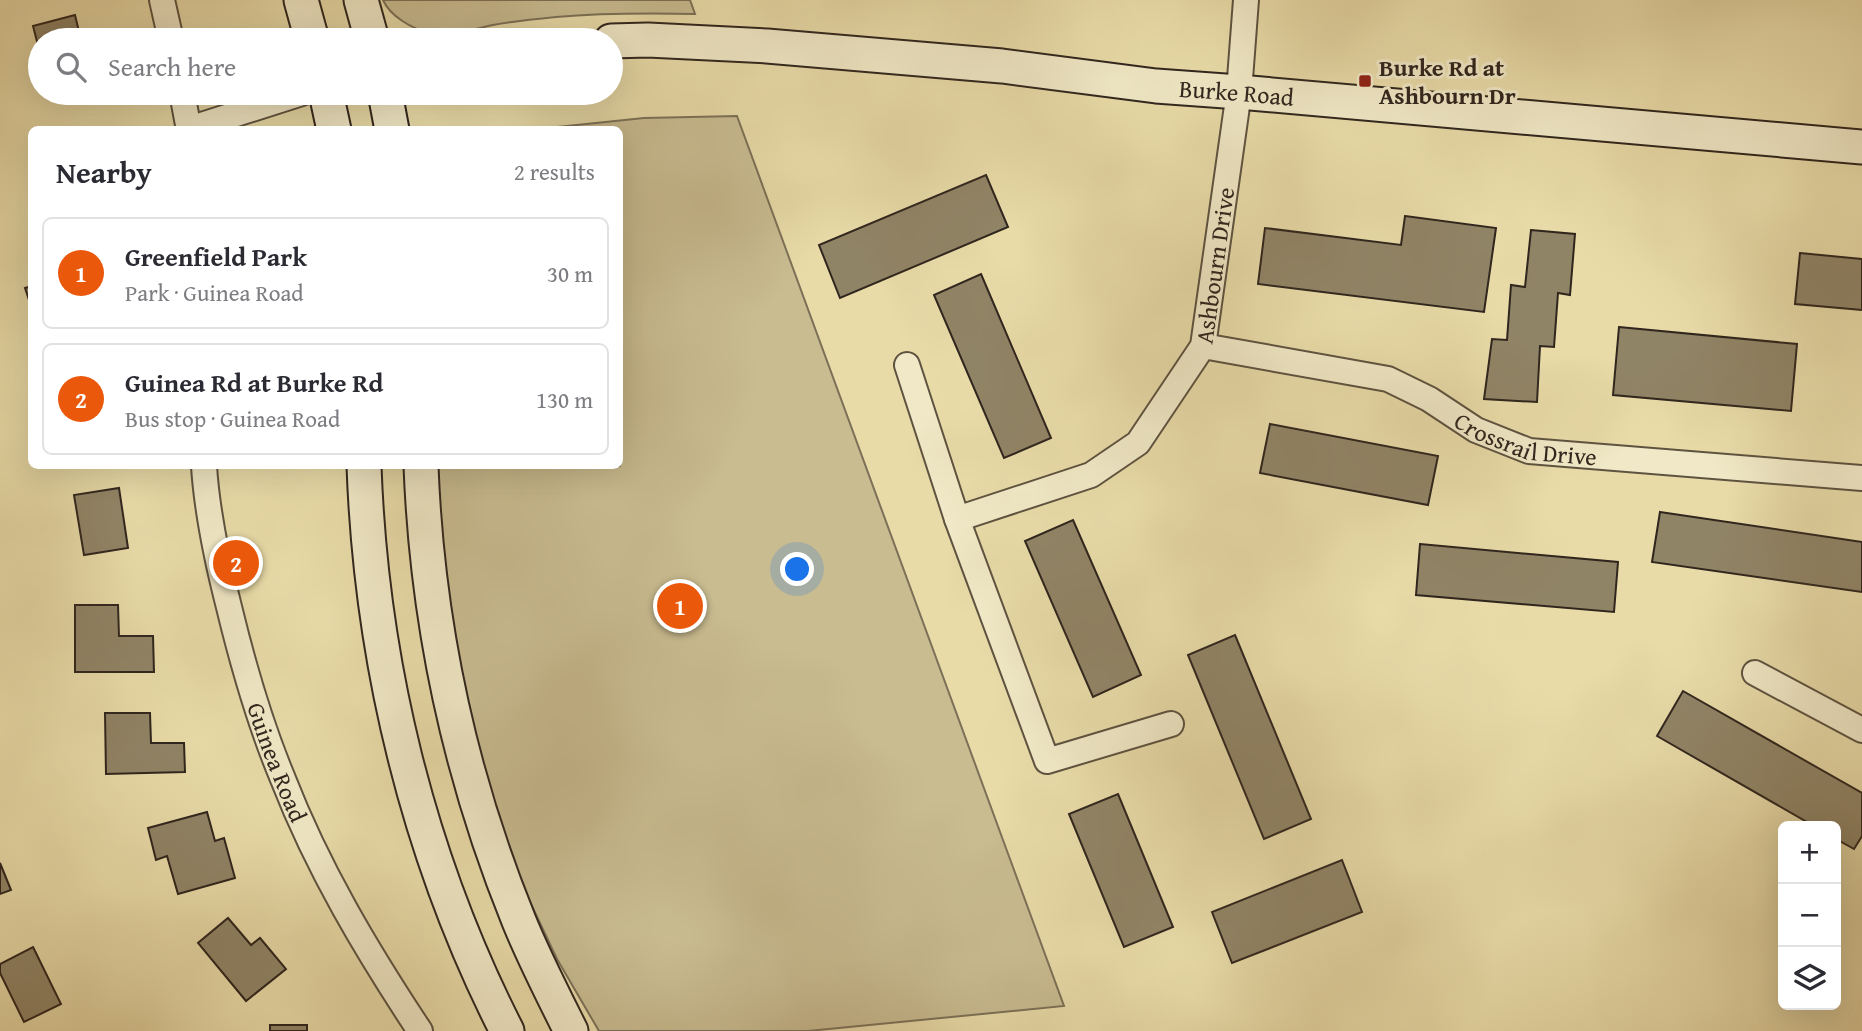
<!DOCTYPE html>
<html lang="en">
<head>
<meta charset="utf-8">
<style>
  :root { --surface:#fff; --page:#f2f2f3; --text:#2b2b33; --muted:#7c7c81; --line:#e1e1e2; --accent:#ea580c }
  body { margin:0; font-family:"Gentium Book Plus",serif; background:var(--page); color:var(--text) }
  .controls { position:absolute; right:21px; bottom:21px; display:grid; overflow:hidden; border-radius:10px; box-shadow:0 7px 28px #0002 }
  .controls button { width:63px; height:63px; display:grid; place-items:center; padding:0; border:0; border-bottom:2px solid var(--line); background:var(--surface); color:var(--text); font:35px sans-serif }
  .you { position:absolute; left:798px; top:570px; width:24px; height:24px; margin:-18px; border:5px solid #fff; border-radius:50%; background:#1a73e8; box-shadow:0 0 0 10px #1a73e833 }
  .badge { display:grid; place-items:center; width:46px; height:46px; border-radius:50%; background:var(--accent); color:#fff; font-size:23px; font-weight:700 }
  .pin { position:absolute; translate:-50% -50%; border:4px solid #fff; box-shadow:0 2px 7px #0006 }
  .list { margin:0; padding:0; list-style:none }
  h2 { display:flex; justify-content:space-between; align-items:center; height:91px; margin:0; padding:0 28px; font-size:30px }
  h2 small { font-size:23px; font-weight:400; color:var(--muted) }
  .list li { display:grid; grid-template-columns:46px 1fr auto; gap:21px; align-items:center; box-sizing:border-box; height:112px; margin:0 14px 14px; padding:0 14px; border:2px solid var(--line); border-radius:10px }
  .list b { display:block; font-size:26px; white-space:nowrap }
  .list p { margin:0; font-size:23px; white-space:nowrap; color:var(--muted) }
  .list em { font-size:23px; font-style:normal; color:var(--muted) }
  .icon { flex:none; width:38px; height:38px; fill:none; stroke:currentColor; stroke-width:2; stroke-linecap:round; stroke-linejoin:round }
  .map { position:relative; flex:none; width:1862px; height:1031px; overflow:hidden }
  .search { position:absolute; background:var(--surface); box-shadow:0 7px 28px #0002; left:28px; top:28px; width:595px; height:77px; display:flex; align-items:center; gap:18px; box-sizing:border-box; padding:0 24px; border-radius:38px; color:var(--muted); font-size:26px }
  .panel { position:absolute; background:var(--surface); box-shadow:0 7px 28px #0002; left:28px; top:126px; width:595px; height:343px; border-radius:10px }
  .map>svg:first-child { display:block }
  .green { fill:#c9bc91; stroke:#7c7158; stroke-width:2 }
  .building { fill:#908466; stroke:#30261e; stroke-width:2 }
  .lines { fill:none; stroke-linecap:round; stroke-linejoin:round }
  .minor-casing { stroke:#5e5340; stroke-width:28 }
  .secondary-casing { stroke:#30261e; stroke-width:37 }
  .minor { stroke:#f0e8c6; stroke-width:24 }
  .secondary { stroke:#f0e8c6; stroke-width:33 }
  .poi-dot { fill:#8f2418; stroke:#f0e8c6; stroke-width:2.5 }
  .labels { text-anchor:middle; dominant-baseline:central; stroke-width:6; stroke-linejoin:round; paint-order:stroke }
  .poi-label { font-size:24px; font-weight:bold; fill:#30261e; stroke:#f0e8c6; text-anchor:start }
  .street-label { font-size:24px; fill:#30261e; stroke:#f0e8c6 }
</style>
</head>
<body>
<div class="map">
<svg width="1862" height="1031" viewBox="0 0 1862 1031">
  <rect width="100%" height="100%" fill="#e8dba8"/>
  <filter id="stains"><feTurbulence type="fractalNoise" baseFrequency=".00286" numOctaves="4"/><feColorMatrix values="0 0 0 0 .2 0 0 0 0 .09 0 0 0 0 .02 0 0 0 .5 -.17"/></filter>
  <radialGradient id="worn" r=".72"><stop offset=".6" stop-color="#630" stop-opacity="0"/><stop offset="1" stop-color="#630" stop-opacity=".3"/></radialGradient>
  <!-- green -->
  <g class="green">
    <path d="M 383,0 L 690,0 L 695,14 C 649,13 603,13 556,17 C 535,19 514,21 493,25 C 473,29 451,37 430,33 C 412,29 390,16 383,0 Z"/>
    <path d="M 737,116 L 1064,1006 L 808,1031 L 599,1031 L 557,959 L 522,885 L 462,706 L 428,466 L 620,466 L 620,130 L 538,129 L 644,118 Z"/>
  </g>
  <!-- building -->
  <g class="building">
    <path d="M 75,15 L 81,40 L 40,40 L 40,53 L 33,26 Z"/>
    <path d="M 986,175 L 1008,227 L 840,298 L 819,245 Z"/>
    <path d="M 1405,216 L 1496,228 L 1484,312 L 1258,284 L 1265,228 L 1401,245 Z"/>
    <path d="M 1531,230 L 1575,234 L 1570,295 L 1558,293 L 1554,347 L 1540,346 L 1537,402 L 1484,399 L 1492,339 L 1507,340 L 1511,285 L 1525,287 Z"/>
    <path d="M 1800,253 L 1862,259 L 1862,310 L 1795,304 Z"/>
    <path d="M 981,274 L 1051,438 L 1004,458 L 934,295 Z"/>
    <path d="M 32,286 L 32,309 L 25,288 Z"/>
    <path d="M 1619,327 L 1797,344 L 1791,411 L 1613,395 Z"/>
    <path d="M 1270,424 L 1438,456 L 1428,505 L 1260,473 Z"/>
    <path d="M 119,488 L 128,548 L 84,555 L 74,495 Z"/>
    <path d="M 1660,512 L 1862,542 L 1862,592 L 1652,562 Z"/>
    <path d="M 1073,520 L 1141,675 L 1093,697 L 1025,541 Z"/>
    <path d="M 1420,544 L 1618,562 L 1614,612 L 1416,595 Z"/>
    <path d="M 75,605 L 118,605 L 119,636 L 153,636 L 154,672 L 75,672 Z"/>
    <path d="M 1235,635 L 1311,819 L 1264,839 L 1188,655 Z"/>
    <path d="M 1683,691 L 1862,793 L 1862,836 L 1854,849 L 1836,839 L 1836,826 L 1814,826 L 1657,736 Z"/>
    <path d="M 105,713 L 150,713 L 151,743 L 184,743 L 185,772 L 106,774 Z"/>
    <path d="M 1118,794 L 1173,927 L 1124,947 L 1069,814 Z"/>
    <path d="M 207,812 L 215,841 L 224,838 L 235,878 L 178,894 L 167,856 L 156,860 L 148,828 Z"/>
    <path d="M 1342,860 L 1362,912 L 1232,963 L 1212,912 Z"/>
    <path d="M 0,863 L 11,890 L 0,894 Z"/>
    <path d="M 228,918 L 251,945 L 260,938 L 286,969 L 246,1001 L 198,943 Z"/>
    <path d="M 33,947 L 61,1004 L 24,1022 L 0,973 L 0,964 Z"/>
    <rect x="270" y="1025" width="37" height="6"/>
  </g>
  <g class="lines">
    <!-- minor casing -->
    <g class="minor-casing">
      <g id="minor">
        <path d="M 162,0 L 171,40"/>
        <path d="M 182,93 L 189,130"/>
        <path d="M 189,129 L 302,93"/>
        <path id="s1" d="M 1203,346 L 1388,379 L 1429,399 L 1476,430 L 1529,451 L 1862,478"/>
        <path d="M 907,365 L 957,519 L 1047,761 L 1171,724"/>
        <path id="s2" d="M 204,466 C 207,513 217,560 229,607 C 243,665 260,724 283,779 C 318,869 367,951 420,1031"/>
        <path id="s3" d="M 957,519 L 1091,475 L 1138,443 L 1203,346 L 1239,92 L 1246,0"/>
        <path d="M 1755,673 L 1862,730"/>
      </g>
    </g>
    <!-- secondary casing -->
    <g class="secondary-casing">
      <g id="secondary">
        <path d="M 301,0 L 312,40"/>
        <path d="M 361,0 L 372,40"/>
        <path id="s4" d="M 611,41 L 648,40 L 767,46 L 1002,66 L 1156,86 L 1239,92 L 1862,147"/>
        <path d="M 326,93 L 334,130"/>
        <path d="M 385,93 L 392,130"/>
        <path d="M 364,466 C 371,661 418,857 507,1031"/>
        <path d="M 421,466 C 427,622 460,776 519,921 C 534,958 553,995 571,1031"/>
      </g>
    </g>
    <!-- minor -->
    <use href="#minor" class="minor"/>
    <!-- secondary -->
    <use href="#secondary" class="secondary"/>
  </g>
  <!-- markers -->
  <rect class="poi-dot" x="1358" y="74" width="14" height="14" rx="3.5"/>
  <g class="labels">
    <!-- poi labels -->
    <g class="poi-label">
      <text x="1379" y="67">Burke Rd at<tspan x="1379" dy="28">Ashbourn Dr</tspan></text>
    </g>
    <!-- street labels -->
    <g class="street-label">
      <text stroke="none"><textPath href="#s4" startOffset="628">Burke Road</textPath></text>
      <text stroke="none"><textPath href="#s3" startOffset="396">Ashbourn Drive</textPath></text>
      <text stroke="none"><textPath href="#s1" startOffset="341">Crossrail Drive</textPath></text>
      <text stroke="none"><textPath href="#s2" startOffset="306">Guinea Road</textPath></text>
    </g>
  </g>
  <rect width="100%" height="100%" filter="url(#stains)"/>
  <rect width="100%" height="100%" fill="url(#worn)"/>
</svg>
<div class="controls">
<button>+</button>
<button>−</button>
<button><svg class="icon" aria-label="layers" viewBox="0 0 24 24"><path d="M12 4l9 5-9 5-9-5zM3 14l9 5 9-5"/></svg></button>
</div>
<div class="you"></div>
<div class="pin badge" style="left:680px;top:606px">1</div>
<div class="pin badge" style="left:236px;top:563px">2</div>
<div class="search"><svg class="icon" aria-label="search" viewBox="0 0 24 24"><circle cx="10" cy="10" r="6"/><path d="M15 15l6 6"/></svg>Search here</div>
<section class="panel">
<h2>Nearby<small>2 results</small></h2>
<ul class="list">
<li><span class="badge">1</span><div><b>Greenfield Park</b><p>Park · Guinea Road</p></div><em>30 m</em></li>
<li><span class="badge">2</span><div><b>Guinea Rd at Burke Rd</b><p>Bus stop · Guinea Road</p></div><em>130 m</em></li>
</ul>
</section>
</div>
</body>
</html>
